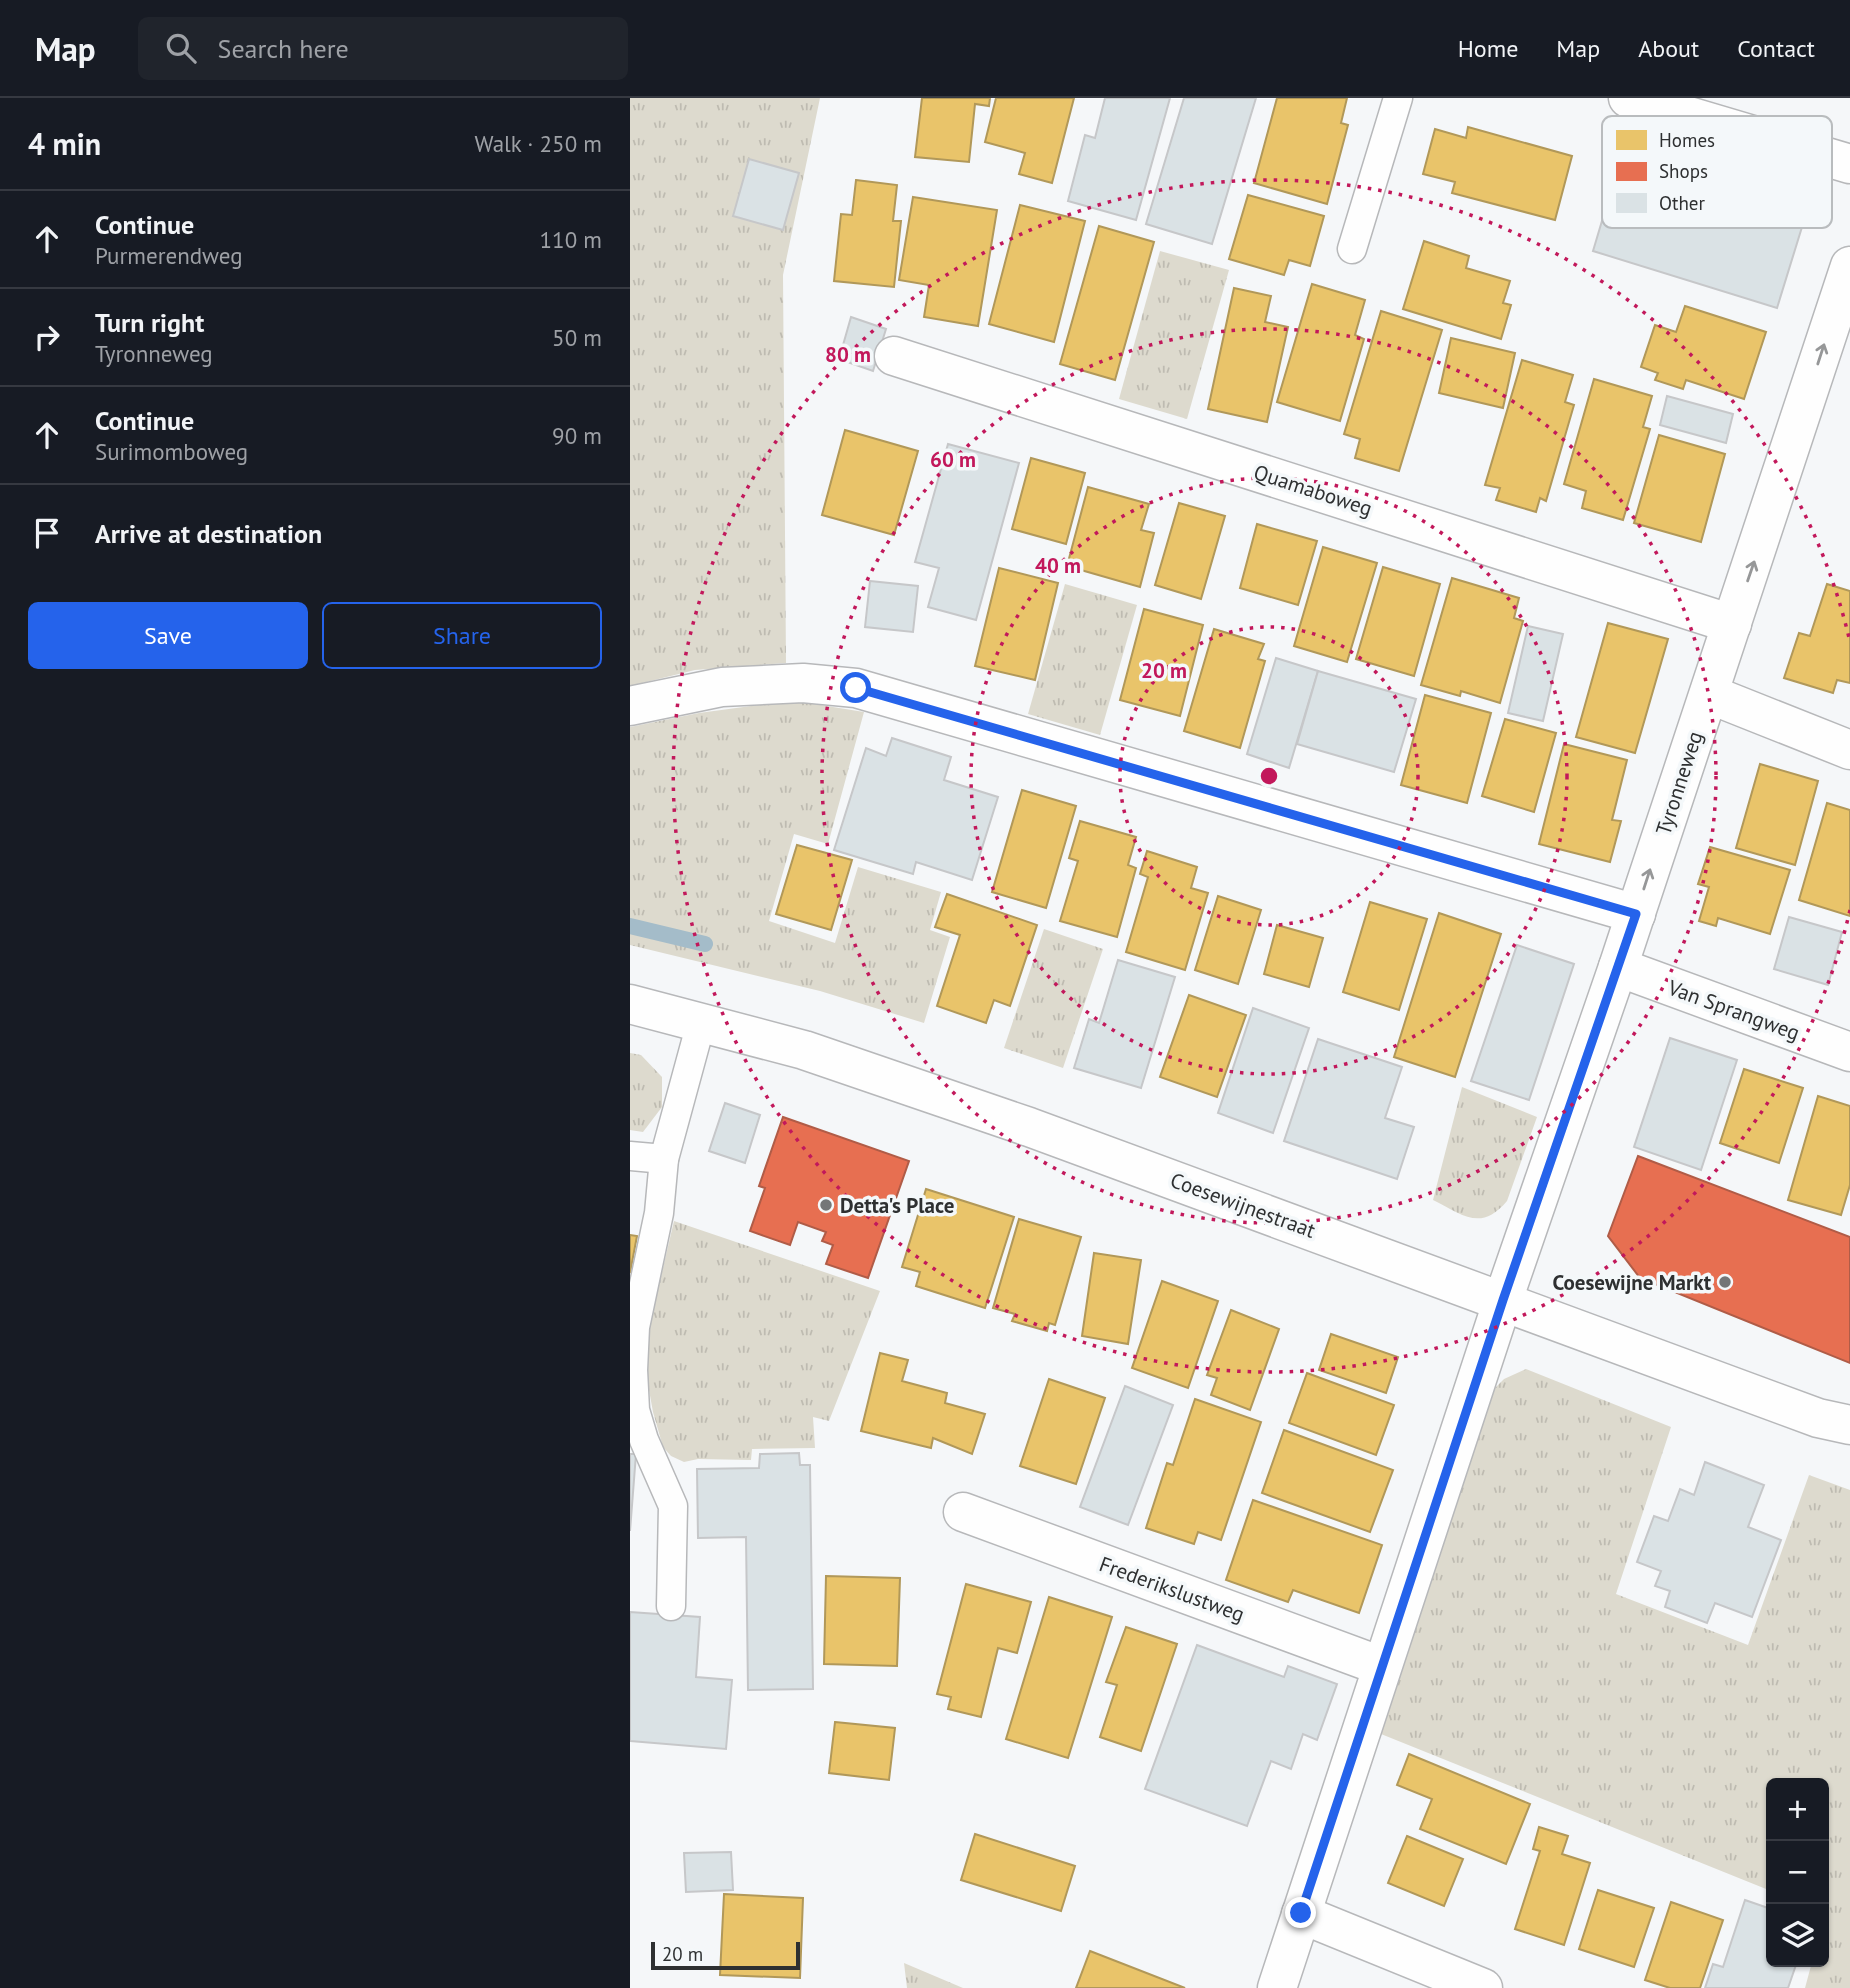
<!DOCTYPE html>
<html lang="en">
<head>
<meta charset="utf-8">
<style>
  :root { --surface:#171b24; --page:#20242c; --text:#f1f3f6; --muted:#9ea1a6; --line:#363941; --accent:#2563eb }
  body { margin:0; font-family:"PT Sans",sans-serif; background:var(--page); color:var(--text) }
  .controls { position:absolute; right:21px; bottom:21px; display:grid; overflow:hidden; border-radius:10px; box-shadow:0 2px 5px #0004 }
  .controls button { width:63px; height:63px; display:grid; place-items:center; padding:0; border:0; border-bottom:2px solid var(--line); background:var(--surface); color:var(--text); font:35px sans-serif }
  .scale { position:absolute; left:21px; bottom:18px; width:149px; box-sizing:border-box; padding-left:7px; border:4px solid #2e3031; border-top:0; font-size:19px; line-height:24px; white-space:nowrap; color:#2e3031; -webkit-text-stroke:5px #f4f8fa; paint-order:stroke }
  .stop { position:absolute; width:21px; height:21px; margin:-16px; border:5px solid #2563eb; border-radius:50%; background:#fff }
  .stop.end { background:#2563eb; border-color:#fff; box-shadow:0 2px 7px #0008 }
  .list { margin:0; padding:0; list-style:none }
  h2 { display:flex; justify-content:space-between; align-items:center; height:91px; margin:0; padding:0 28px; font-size:30px }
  h2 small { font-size:23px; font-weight:400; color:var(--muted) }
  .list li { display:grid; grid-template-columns:46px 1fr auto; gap:21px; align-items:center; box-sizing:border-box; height:98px; padding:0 28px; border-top:2px solid var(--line) }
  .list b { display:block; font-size:26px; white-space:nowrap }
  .list p { margin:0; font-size:23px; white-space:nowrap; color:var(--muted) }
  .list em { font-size:23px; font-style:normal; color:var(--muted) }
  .actions { display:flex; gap:14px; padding:21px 28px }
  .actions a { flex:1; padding:16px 0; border:2px solid var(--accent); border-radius:10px; text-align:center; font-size:24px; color:var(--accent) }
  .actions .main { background:var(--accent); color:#fff }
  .icon { flex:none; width:38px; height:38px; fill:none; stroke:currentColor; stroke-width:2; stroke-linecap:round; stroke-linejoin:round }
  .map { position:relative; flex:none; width:1220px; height:1890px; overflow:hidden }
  header { display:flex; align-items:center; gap:42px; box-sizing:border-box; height:98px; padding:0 35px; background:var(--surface); border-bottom:2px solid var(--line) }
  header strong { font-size:33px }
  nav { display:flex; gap:38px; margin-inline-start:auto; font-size:24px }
  .search { width:490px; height:63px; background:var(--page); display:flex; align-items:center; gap:18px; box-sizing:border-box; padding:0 24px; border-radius:10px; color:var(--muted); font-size:26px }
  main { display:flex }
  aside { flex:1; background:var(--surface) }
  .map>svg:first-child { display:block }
  .grass { fill:url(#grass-tufts) }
  .homes { fill:#e9c46a; stroke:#b19859; stroke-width:2 }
  .shops { fill:#e76f51; stroke:#b05c47; stroke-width:2 }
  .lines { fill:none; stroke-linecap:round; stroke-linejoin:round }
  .stream { stroke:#a4bcc9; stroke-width:16 }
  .building { fill:#dae2e5; stroke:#c6c7c9; stroke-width:2 }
  .lane-casing { stroke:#b7b8ba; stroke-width:31 }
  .street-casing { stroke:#b7b8ba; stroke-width:41 }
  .secondary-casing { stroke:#b7b8ba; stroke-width:41 }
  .lane { stroke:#fefefe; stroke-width:28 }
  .street { stroke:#fefefe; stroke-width:38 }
  .secondary { stroke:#fefefe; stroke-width:38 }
  .oneway { stroke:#969798 }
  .route { stroke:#2563eb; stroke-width:9 }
  .ring { fill:none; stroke:#c2185b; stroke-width:3.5; stroke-dasharray:3.5 7 }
  .poi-dot { fill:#747677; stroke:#f4f8fa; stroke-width:2.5 }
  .labels { text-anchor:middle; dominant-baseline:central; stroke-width:7; stroke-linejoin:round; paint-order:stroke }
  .street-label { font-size:21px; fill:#2e3031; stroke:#f4f8fa }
  .poi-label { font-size:21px; font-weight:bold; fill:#2e3031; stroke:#f4f8fa; text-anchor:start }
  .key { fill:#f4f8fa; stroke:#b9bcbe; stroke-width:2 }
  .key-label { font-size:19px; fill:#2e3031 }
  .centre { fill:#c2185b; stroke:#f4f8fa; stroke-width:3.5 }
  .ring-label { font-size:21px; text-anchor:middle; font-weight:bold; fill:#c2185b; stroke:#f4f8fa; stroke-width:7; stroke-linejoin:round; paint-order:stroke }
</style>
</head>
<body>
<header>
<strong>Map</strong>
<div class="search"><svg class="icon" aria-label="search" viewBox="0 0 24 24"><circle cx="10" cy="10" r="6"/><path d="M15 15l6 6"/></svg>Search here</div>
<nav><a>Home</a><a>Map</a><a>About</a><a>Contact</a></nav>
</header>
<main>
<aside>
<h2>4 min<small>Walk · 250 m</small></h2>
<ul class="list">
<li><svg class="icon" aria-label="ahead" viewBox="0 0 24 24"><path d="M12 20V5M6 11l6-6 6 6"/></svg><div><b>Continue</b><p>Purmerendweg</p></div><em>110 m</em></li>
<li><svg class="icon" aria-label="right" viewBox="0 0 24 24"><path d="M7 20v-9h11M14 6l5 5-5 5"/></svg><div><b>Turn right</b><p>Tyronneweg</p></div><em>50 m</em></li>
<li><svg class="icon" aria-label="ahead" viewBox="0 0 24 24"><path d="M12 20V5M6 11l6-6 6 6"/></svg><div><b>Continue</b><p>Surimomboweg</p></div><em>90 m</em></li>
<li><svg class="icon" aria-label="arrive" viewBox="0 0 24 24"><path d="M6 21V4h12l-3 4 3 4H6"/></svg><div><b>Arrive at destination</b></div></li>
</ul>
<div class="actions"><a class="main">Save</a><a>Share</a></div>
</aside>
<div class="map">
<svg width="1220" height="1890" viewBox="0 0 1220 1890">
  <defs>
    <pattern id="grass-tufts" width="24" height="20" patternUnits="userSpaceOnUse" patternTransform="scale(1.75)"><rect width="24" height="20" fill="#dddace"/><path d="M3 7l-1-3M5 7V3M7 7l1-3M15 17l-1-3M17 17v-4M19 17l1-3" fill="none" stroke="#bebbb1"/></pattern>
  </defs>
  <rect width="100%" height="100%" fill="#f5f7f9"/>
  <!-- grass -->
  <g class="grass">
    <path d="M 0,0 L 190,0 L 153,177 L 156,565 L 65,572 L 0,588 Z"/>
    <path d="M 530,153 L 599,172 L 557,321 L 489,301 Z"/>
    <path d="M 435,486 L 507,507 L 470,637 L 398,616 Z"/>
    <path d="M 143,605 L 178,605 L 234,614 L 198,746 L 164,736 L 139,823 L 205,845 L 228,769 L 311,794 L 300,832 L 320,839 L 294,925 L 190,893 L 0,847 L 0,629 L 69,615 Z"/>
    <path d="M 414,831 L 473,851 L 433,970 L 374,950 Z"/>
    <path d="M 0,955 L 11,957 L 32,979 L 32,1009 L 13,1034 L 0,1032 Z"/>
    <path d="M 832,989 L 907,1019 L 877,1103 C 851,1134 833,1117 803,1102 Z"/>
    <path d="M 44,1123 L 250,1193 L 199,1323 L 183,1319 L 185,1350 L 122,1351 L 121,1362 L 68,1361 L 54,1364 L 41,1358 L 33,1349 L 23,1314 L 17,1281 L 16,1242 Z"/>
    <path d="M 896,1271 L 1041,1329 L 986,1496 L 1118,1547 L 1179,1377 L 1220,1392 L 1220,1890 L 1175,1890 L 1182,1864 L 1194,1864 L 1194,1685 L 1141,1685 L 1141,1793 L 751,1636 L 860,1295 L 874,1281 Z"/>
    <path d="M 274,1865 L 333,1890 L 277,1890 Z"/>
  </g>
  <!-- homes -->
  <g class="homes">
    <path d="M 292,0 L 360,0 L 359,8 L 345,6 L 339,64 L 285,59 Z"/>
    <path d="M 366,0 L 444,0 L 422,85 L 389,76 L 395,55 L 355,44 Z"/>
    <path d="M 647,0 L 717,0 L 711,25 L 718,27 L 697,106 L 624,85 Z"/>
    <path d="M 838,29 L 942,58 L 925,122 L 822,95 L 825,84 L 793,76 L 805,31 L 836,40 Z"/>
    <path d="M 226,82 L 267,87 L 263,123 L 271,123 L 264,189 L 204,183 L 211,116 L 222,117 Z"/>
    <path d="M 618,97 L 694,118 L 680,168 L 659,162 L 654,177 L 599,161 Z"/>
    <path d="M 283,99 L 367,112 L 348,228 L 294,219 L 299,187 L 269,182 Z"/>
    <path d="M 390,107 L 455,123 L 424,244 L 359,226 Z"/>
    <path d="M 469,128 L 524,144 L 485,282 L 430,266 Z"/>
    <path d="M 794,143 L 839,158 L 836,170 L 880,183 L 873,205 L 881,207 L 871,241 L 773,211 Z"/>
    <path d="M 682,186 L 735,202 L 725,237 L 734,241 L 710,323 L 647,304 Z"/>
    <path d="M 604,190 L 641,198 L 635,224 L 658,229 L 637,324 L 578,311 Z"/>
    <path d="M 1055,208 L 1136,234 L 1114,301 L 1056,282 L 1053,291 L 1025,282 L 1028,275 L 1011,269 L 1025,227 L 1046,234 Z"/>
    <path d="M 751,213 L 812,232 L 769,373 L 725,360 L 730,341 L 714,336 Z"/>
    <path d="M 821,240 L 885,255 L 873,310 L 809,295 Z"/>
    <path d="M 892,262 L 943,277 L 935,304 L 944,307 L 916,403 L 910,400 L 906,414 L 866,402 L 870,390 L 855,387 Z"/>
    <path d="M 964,281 L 1022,298 L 1013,329 L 1020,331 L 993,422 L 952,410 L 956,393 L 934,386 Z"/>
    <path d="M 215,332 L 288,353 L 264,437 L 192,417 Z"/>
    <path d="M 1029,337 L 1095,356 L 1071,444 L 1004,425 Z"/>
    <path d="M 401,360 L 455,375 L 436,446 L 382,431 Z"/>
    <path d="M 458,389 L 519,406 L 511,432 L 524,435 L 510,489 L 437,468 Z"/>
    <path d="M 549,405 L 595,418 L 571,501 L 525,487 Z"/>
    <path d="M 627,426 L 687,443 L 668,507 L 610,490 Z"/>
    <path d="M 693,449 L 747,465 L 717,564 L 664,548 Z"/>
    <path d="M 753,469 L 810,486 L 784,578 L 726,561 Z"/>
    <path d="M 369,470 L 428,485 L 405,582 L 345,568 Z"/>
    <path d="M 822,480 L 889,500 L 884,520 L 893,523 L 870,605 L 831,593 L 830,598 L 791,587 Z"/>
    <path d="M 1197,486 L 1220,493 L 1220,585 L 1207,582 L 1203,595 L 1154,580 L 1169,535 L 1180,538 Z"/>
    <path d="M 514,511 L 573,527 L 550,618 L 490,602 Z"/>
    <path d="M 978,525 L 1038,541 L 1005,655 L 946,639 Z"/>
    <path d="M 584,531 L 634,546 L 628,561 L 635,563 L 610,650 L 554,633 Z"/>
    <path d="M 795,597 L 861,615 L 837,705 L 771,687 Z"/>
    <path d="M 875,621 L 926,635 L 904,714 L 852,698 Z"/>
    <path d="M 934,646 L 997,662 L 982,722 L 991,723 L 980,764 L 909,746 Z"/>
    <path d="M 1130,666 L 1188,683 L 1165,767 L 1106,750 Z"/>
    <path d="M 392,692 L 446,708 L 416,810 L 362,794 Z"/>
    <path d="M 1197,705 L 1220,712 L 1220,818 L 1169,802 Z"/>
    <path d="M 450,723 L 506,739 L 498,767 L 506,770 L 487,839 L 430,823 L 448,763 L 439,760 Z"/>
    <path d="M 167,747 L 222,762 L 201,832 L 146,816 Z"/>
    <path d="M 1080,749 L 1160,772 L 1140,836 L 1088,820 L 1086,828 L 1069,823 L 1079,789 L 1068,786 Z"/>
    <path d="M 517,753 L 567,769 L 561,790 L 578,795 L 555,872 L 496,854 L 518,779 L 510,776 Z"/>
    <path d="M 317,796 L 407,827 L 380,908 L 364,902 L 356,925 L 307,908 L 330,837 L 305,829 Z"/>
    <path d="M 588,798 L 631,812 L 608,886 L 565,872 Z"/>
    <path d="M 740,804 L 797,821 L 769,912 L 713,894 Z"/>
    <path d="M 809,815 L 871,836 L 825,979 L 764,959 Z"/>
    <path d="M 647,827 L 693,840 L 679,889 L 634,876 Z"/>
    <path d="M 559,897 L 616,917 L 587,999 L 530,979 Z"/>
    <path d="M 1114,971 L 1173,990 L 1149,1065 L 1090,1045 Z"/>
    <path d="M 1188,998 L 1220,1008 L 1220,1087 L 1211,1117 L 1158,1102 Z"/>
    <path d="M 296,1091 L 384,1119 L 355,1210 L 286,1188 L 290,1174 L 272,1169 Z"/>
    <path d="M 389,1121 L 451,1139 L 425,1227 L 419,1225 L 417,1233 L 382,1223 L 385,1216 L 363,1210 Z"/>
    <path d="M 0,1137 L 7,1138 L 0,1175 Z"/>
    <path d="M 464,1155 L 511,1162 L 498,1246 L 452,1238 Z"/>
    <path d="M 532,1183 L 588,1203 L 558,1290 L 502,1270 Z"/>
    <path d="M 601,1212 L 649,1231 L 620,1312 L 581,1297 L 587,1280 L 577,1277 Z"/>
    <path d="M 701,1236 L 768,1259 L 756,1295 L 689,1272 Z"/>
    <path d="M 250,1255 L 278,1262 L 272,1283 L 317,1295 L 315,1305 L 355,1316 L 342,1356 L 303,1340 L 301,1350 L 231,1333 Z"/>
    <path d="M 677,1275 L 764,1307 L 746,1357 L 659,1325 Z"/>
    <path d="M 419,1281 L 475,1300 L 446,1386 L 390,1368 Z"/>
    <path d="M 565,1301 L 631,1324 L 591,1442 L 568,1434 L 564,1446 L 516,1430 L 537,1365 L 543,1367 Z"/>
    <path d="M 654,1332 L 763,1372 L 740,1434 L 632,1395 Z"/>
    <path d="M 623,1402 L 752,1447 L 729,1515 L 663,1492 L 658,1504 L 596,1482 Z"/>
    <path d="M 196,1478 L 270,1480 L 267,1568 L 194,1566 Z"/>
    <path d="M 336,1486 L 401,1504 L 387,1555 L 368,1550 L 351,1619 L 318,1611 L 321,1599 L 307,1596 Z"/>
    <path d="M 419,1499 L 482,1519 L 438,1660 L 376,1641 Z"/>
    <path d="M 496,1529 L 547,1546 L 511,1653 L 470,1639 L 487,1587 L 476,1584 Z"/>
    <path d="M 205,1624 L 265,1630 L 259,1682 L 199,1675 Z"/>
    <path d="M 779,1656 L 900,1706 L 876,1766 L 790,1731 L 802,1701 L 767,1687 Z"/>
    <path d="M 909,1729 L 938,1738 L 932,1756 L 960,1765 L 934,1847 L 885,1831 L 910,1753 L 903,1751 Z"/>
    <path d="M 345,1736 L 445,1768 L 431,1813 L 331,1782 Z"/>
    <path d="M 777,1738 L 833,1761 L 814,1808 L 758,1785 Z"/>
    <path d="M 968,1792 L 1024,1810 L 1004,1869 L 949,1851 Z"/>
    <path d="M 94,1796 L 173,1800 L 170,1880 L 90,1877 Z"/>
    <path d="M 1041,1804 L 1093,1822 L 1070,1890 L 1040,1890 L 1015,1882 Z"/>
    <path d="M 460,1853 L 555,1890 L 446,1890 Z"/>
  </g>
  <!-- shops -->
  <g class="shops">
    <path d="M 153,1019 L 279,1063 L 238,1180 L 196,1166 L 203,1147 L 192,1143 L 196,1134 L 168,1124 L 160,1147 L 120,1133 L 135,1090 L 129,1088 Z"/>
    <path d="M 1008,1058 L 1220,1139 L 1220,1265 L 1010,1180 L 978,1138 Z"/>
  </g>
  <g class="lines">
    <!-- stream -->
    <path class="stream" d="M 0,828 L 75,846"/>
  </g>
  <!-- building -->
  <g class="building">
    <path d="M 475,0 L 540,0 L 506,122 L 438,103 L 455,37 L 465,40 Z"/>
    <path d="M 554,0 L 626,0 L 582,146 L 516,126 Z"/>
    <path d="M 997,39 L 1159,89 L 1172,129 L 1147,210 L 963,153 Z"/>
    <path d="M 119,61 L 169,75 L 153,132 L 103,118 Z"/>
    <path d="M 221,219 L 256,231 L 243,273 L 209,261 Z"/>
    <path d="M 1037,298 L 1103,316 L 1096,345 L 1030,327 Z"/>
    <path d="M 318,346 L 389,365 L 346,522 L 298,509 L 309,470 L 285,464 Z"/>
    <path d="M 240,483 L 288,488 L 283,534 L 235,529 Z"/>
    <path d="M 898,528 L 933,536 L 913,623 L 878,615 Z"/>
    <path d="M 646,560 L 688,573 L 659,670 L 617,656 Z"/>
    <path d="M 688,573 L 786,601 L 764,674 L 667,646 Z"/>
    <path d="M 262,640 L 321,659 L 314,682 L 368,699 L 342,782 L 286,764 L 283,776 L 204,752 L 236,650 L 256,658 Z"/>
    <path d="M 1159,819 L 1212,834 L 1198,887 L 1144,871 Z"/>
    <path d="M 887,847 L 944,866 L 899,1002 L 841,983 Z"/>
    <path d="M 488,862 L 545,879 L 511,990 L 444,970 L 459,921 L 469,925 Z"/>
    <path d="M 623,910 L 679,930 L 643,1035 L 588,1015 Z"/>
    <path d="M 1040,940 L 1107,962 L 1071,1072 L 1004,1049 Z"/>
    <path d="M 688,941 L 772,969 L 755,1020 L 784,1029 L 767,1081 L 654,1043 Z"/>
    <path d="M 95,1005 L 130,1017 L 115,1065 L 79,1053 Z"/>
    <path d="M 495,1288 L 543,1307 L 498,1427 L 450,1409 Z"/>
    <path d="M 169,1355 L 170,1367 L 180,1367 L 183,1591 L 118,1592 L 116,1439 L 68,1440 L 67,1371 L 129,1370 L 130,1356 Z"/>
    <path d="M 0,1356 L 6,1356 L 0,1433 Z"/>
    <path d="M 1075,1364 L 1134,1387 L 1118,1429 L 1151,1442 L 1122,1519 L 1085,1505 L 1077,1525 L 1035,1509 L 1040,1493 L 1025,1488 L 1031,1473 L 1007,1464 L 1024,1418 L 1038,1423 L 1050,1391 L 1064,1397 Z"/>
    <path d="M 0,1514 L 70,1519 L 66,1579 L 102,1582 L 96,1651 L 0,1643 Z"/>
    <path d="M 567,1547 L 654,1579 L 658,1568 L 707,1586 L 687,1642 L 673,1636 L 661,1671 L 641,1663 L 617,1728 L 515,1691 Z"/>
    <path d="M 101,1754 L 103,1792 L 56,1794 L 54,1755 Z"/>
    <path d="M 1115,1802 L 1141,1811 L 1141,1864 L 1167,1864 L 1158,1890 L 1075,1890 L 1083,1866 L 1093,1869 Z"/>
  </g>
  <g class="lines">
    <!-- lane casing -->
    <g class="lane-casing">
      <g id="lane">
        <path d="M 722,151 L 768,0"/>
        <path d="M 0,1058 L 34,1061 L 71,925"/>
        <path d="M 34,1061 L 29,1115 L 5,1229 L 3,1272 L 5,1312 L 14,1342 L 43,1408 L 41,1508"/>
      </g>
    </g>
    <!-- street casing -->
    <g class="street-casing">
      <g id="street">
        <path d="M 998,0 L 1220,66"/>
        <path d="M 264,258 L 1102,526"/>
        <path d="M 1079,596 L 1220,652"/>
        <path d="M 0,608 L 92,589 L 173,585 L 226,590 L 1006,816"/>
        <path d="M 988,869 L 1220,954"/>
        <path d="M 333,1414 L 751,1568"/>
        <path d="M 671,1816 L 853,1890"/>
        <path d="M 647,1890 L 873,1202 L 988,869 L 1220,168"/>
      </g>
    </g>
    <!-- secondary casing -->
    <g class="secondary-casing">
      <path id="secondary" d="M 0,906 L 174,952 L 399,1029 L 1188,1320 L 1220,1327"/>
    </g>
    <!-- lane -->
    <use href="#lane" class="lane"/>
    <!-- street -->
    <use href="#street" class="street"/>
    <!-- secondary -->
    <use href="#secondary" class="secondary"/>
  </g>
  <!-- one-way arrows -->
  <defs><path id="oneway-shaft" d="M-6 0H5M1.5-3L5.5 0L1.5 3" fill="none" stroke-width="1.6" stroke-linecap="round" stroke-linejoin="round" transform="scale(1.75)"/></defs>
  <g class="oneway">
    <use href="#oneway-shaft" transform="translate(1191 256) rotate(-72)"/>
    <use href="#oneway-shaft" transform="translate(1121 473) rotate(-71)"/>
    <use href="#oneway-shaft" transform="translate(1017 781) rotate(-72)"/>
  </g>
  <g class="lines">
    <!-- route -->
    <path class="route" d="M 226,590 L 1006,816 L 873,1202 L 671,1815"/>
  </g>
  <!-- distance rings -->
  <g class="ring">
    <circle cx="639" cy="678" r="149"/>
    <circle cx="639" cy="678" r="298"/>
    <circle cx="639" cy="678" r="447"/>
    <path d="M1220 812A596 596 0 1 1 1220 544"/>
  </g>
  <!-- markers -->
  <g class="poi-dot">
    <circle cx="196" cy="1107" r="7"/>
    <circle cx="1095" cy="1184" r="7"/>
  </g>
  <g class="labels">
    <!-- street labels -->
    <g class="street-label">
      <text transform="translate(683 392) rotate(18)">Quamaboweg</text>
      <text transform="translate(1049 685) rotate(-72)">Tyronneweg</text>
      <text transform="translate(1104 912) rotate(20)">Van Sprangweg</text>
      <text transform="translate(613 1107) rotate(20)">Coesewijnestraat</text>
      <text transform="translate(542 1491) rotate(20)">Frederikslustweg</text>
    </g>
    <!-- poi labels -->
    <g class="poi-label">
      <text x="210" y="1107">Detta's Place</text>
      <text x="1081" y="1184" text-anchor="end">Coesewijne Markt</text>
    </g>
  </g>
  <!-- legend -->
  <rect x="972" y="18" width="230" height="112" rx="10" class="key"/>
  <rect x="986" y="32" width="31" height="20" fill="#e9c46a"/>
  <rect x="986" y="64" width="31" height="19" fill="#e76f51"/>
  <rect x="986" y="95" width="31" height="20" fill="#dae2e5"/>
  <g class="key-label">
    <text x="1029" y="49">Homes</text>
    <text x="1029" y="80">Shops</text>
    <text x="1029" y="112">Other</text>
  </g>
  <circle cx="639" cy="678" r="10" class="centre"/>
  <g class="ring-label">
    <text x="218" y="264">80 m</text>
    <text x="323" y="369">60 m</text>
    <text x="428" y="475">40 m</text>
    <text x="534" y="580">20 m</text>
  </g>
</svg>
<div class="controls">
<button>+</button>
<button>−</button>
<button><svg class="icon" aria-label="layers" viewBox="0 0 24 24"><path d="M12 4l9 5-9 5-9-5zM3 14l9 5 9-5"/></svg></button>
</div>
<div class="scale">20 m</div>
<div class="stop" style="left:226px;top:590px"></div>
<div class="stop end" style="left:671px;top:1815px"></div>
</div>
</main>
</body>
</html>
